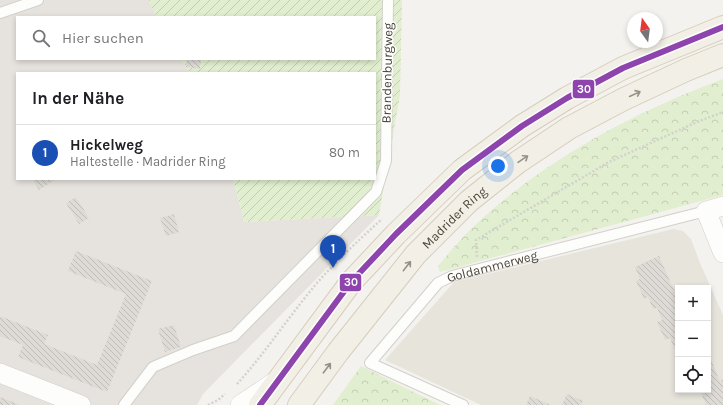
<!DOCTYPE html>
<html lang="de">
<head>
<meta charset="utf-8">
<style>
  :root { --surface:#fff; --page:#f6f6f6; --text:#202124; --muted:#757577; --line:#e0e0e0; --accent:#868178 }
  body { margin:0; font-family:Karla,sans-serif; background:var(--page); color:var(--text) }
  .controls { position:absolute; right:12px; bottom:12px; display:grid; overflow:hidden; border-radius:0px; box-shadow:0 2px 6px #0003 }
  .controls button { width:36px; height:36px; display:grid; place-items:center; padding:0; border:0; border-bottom:1px solid var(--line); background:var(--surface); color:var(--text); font:20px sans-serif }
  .compass { position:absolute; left:627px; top:12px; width:36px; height:36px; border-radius:50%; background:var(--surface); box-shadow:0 2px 6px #0003; rotate:346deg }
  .you { position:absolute; left:498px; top:166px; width:14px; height:14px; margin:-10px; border:3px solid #fff; border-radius:50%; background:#1a73e8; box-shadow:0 0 0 6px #1a73e833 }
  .badge { display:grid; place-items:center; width:26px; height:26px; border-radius:50%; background:var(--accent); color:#fff; font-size:13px; font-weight:700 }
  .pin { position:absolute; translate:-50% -33px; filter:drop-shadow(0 1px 2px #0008) }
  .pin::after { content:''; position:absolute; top:21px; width:14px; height:12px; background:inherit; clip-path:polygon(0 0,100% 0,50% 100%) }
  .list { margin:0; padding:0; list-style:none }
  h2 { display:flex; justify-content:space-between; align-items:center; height:52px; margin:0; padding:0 16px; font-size:17px }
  h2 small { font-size:13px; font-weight:400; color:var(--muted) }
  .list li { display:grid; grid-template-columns:26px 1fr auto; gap:12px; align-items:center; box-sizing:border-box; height:56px; padding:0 16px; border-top:1px solid var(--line) }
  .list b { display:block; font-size:15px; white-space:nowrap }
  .list p { margin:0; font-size:13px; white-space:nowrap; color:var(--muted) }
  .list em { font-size:13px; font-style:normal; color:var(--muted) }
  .icon { flex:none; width:22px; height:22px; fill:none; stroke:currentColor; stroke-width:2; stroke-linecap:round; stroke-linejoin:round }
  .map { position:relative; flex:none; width:723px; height:405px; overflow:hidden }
  .search { position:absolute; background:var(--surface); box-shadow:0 2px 6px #0003; left:16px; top:16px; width:360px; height:44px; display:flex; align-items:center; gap:10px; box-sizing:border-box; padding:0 14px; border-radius:0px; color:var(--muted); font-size:15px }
  .panel { position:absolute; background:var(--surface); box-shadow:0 2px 6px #0003; left:16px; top:72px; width:360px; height:108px; border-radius:0px }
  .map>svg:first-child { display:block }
  .residential { fill:#e7e4dc; fill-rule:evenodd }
  .industrial { fill:#e6e2de }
  .forest { fill:url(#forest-crowns) }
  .garden { fill:url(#garden-furrows) }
  .building { fill:url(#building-back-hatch) }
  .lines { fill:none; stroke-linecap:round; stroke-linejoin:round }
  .service-casing { stroke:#d2d0cb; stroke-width:12 }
  .minor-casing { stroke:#d2d0cb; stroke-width:20 }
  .primary-casing { stroke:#d6cebb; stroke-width:24 }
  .path { stroke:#d3d2cc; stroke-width:2.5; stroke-dasharray:2 2; stroke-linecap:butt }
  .service { stroke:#fdfdfc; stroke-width:10 }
  .minor { stroke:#fdfdfc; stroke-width:19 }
  .primary { stroke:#f2efe6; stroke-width:22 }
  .bus-1-casing { stroke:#fff; stroke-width:9 }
  .bus-1 { stroke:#8e44ad; stroke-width:6 }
  .oneway { stroke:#969187 }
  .labels { text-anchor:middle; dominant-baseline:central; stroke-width:3; stroke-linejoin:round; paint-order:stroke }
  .street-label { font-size:13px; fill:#4b4439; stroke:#fff }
  .line-badge { stroke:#fff; stroke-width:1.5 }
  .badge-label { font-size:11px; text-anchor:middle; font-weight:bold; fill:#fff }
</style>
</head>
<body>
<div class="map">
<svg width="723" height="405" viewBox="0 0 723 405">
  <defs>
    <pattern id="forest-crowns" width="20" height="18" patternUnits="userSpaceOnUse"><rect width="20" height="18" fill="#e1eecf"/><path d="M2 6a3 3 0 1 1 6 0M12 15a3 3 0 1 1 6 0" fill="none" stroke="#c3cdb2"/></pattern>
    <pattern id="garden-furrows" width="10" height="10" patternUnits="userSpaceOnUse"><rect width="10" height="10" fill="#e1eecf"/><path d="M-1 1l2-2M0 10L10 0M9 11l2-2" fill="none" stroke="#c3cdb2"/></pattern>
    <pattern id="building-back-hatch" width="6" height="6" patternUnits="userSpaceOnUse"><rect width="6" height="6" fill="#dedbd6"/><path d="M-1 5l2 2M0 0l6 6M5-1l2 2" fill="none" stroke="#c0bdb8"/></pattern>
  </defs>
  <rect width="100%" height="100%" fill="#f4f2ee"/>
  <!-- residential -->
  <path class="residential" d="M 673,229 L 683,231 L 691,239 L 700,263 L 723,315 L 723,405 L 481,405 L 385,360 L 454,282 ZM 678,288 L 708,288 L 708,390 L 678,390 Z"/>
  <!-- industrial -->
  <path class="industrial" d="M 0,0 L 148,0 L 157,17 L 17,17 L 17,59 L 181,59 L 190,73 L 17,73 L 17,179 L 233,179 L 244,222 L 379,215 L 203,394 L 197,405 L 0,405 Z"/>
  <!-- forest -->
  <g class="forest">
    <path d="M 723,79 L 723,195 L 440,272 L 438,266 C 449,253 460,239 473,227 C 544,160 632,113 723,79 Z"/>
    <path d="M 361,366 L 440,405 L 333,405 Z"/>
  </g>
  <!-- garden -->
  <path class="garden" d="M 148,0 L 402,0 L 400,95 L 379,215 L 244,222 L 233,179 L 375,179 L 375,73 L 190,73 L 181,59 L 375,59 L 375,17 L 157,17 Z"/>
  <!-- building -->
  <g class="building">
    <path d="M 187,59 L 201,59 L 200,69 L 186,67 Z"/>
    <path d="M 32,179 L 56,179 L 39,190 Z"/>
    <path d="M 76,197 L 89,218 L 79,224 L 66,203 Z"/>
    <path d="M 174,214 L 179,232 L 166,236 L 160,218 Z"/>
    <path d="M 76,251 L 152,281 L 107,392 L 18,357 L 23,345 L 0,336 L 0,316 L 48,335 L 44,344 L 97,365 L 126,294 L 68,271 Z"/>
    <path d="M 659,256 L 678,299 L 678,349 L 675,350 L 670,338 L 665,340 L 657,322 L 662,320 L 657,308 L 653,309 L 648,297 L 644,299 L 636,281 L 640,279 L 635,267 Z"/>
    <path d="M 174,325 L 181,347 L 165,352 L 158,329 Z"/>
    <path d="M 708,353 L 720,381 L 723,379 L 723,405 L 706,405 L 700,390 L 708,390 Z"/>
    <path d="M 567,394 L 583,401 L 581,405 L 562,405 Z"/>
    <path d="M 530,396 L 551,405 L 526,405 Z"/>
    <path d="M 0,397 L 20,405 L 0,405 Z"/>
  </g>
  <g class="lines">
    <!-- service casing -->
    <g class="service-casing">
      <g id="service">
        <path d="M 0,13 L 38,0"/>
        <path d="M 124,405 L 153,367 L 193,350 L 234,336 L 376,192 L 386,161 L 388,0"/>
        <path id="s1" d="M 463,405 L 370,363 L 438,283 L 452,276 L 706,211"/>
      </g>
    </g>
    <!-- minor casing -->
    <g class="minor-casing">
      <g id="minor">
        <path d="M 723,206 L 706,211 L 723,253"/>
        <path d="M 0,373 L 81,405"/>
        <path d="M 240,405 L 273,383"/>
      </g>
    </g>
    <!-- primary casing -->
    <g class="primary-casing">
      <g id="primary">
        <path d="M 260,405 L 351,282 L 396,234 L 462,170 L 522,126 L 567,98 L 623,68 L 723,27"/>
        <path id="s2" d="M 299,405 L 338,352 L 416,254 L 469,201 L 518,162 L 569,128 L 624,99 L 686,70 L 723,55"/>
      </g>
    </g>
    <!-- path -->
    <g class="path">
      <path d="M 477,257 L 476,240 L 609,162 L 697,122 L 723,112"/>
      <path d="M 237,384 C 266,352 289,316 317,283 C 337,260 360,239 382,219"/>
      <path d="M 208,405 L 218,400 L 225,394"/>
    </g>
    <!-- service -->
    <use href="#service" class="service"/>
    <!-- minor -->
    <use href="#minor" class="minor"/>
    <!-- primary -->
    <use href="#primary" class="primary"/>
    <!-- bus-1 casing -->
    <g class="bus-1-casing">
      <path id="bus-1" d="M 260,405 L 351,282 L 396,234 L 462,170 L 522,126 L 567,98 L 623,68 L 723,27"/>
    </g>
    <!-- bus-1 -->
    <use href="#bus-1" class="bus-1"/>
  </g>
  <!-- one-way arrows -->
  <defs><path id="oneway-shaft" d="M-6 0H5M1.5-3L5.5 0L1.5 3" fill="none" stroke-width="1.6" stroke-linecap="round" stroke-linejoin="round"/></defs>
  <g class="oneway">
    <use href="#oneway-shaft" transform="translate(635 94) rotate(-25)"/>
    <use href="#oneway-shaft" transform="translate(523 159) rotate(-34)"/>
    <use href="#oneway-shaft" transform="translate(407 266) rotate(-52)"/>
    <use href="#oneway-shaft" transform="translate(327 368) rotate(-53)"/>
  </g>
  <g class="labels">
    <!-- street labels -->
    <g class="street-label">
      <text transform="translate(387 73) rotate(-89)">Brandenburgweg</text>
      <text stroke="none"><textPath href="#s2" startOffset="244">Madrider Ring</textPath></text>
      <text stroke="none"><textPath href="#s1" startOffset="264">Goldammerweg</textPath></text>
    </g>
  </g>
  <g class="line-badge">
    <rect x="572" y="79" width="23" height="20" rx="4" fill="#8e44ad"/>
    <rect x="339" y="273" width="23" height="19" rx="4" fill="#8e44ad"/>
  </g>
  <g class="badge-label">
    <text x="584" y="93">30</text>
    <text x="351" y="286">30</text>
  </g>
</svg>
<div class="controls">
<button>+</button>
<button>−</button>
<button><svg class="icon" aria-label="locate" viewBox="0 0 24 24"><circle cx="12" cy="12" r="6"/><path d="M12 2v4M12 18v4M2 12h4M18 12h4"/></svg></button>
</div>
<svg class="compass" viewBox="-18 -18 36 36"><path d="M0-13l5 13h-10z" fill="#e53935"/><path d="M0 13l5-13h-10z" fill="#757577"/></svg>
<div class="you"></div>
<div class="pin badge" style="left:333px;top:268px;background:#1a4fb4">1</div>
<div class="search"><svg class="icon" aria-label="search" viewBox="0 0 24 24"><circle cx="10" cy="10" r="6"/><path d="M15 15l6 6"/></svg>Hier suchen</div>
<section class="panel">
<h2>In der Nähe<small></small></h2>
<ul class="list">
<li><span class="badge" style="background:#1a4fb4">1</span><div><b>Hickelweg</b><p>Haltestelle · Madrider Ring</p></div><em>80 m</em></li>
</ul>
</section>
</div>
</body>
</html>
